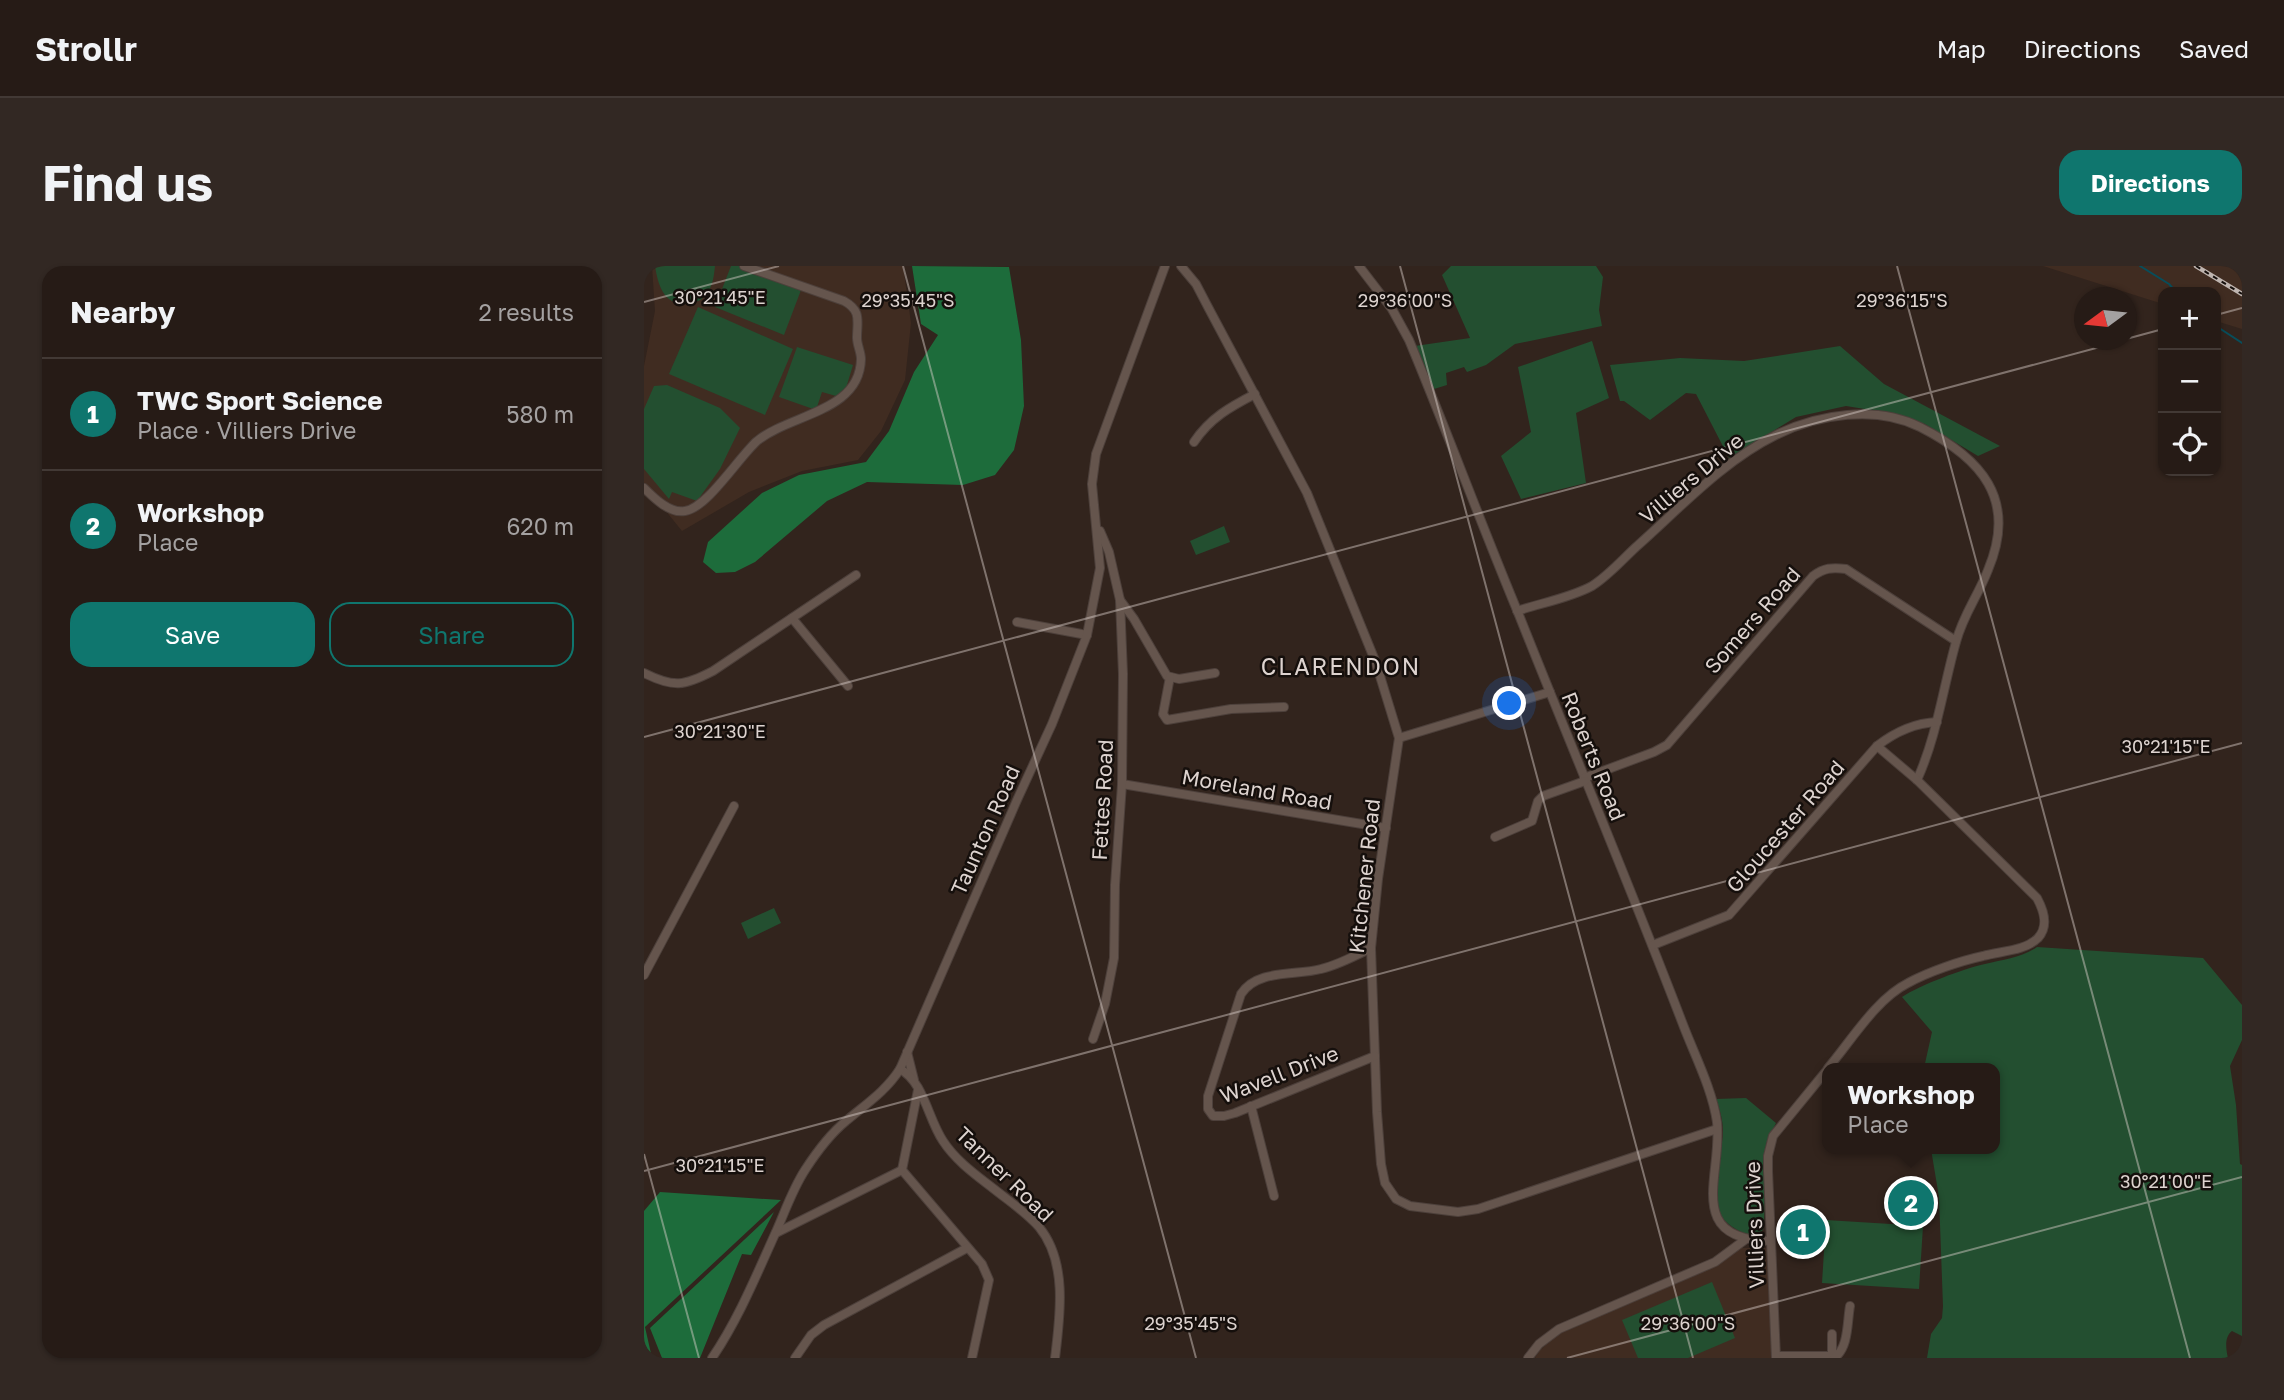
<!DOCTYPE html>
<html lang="en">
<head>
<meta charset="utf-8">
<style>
  :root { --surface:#261b16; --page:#322823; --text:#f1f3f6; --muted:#a4a1a1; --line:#423935; --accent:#0f766e }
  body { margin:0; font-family:"Golos Text",sans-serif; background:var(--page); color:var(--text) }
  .controls { position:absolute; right:21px; top:21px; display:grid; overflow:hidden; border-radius:14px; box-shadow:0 2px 5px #0004 }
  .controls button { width:63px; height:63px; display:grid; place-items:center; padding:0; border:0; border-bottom:2px solid var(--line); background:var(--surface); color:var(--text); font:35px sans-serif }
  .compass { position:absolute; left:1430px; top:21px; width:63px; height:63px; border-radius:50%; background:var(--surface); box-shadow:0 2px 5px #0004; rotate:255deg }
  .you { position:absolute; left:866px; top:438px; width:24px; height:24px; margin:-18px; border:5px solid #fff; border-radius:50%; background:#1a73e8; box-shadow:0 0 0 10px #1a73e833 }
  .badge { display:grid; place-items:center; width:46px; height:46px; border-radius:50%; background:var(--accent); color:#fff; font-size:23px; font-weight:700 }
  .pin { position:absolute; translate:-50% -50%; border:4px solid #fff; box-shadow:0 2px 7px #0006 }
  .popup { position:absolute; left:1178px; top:797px; width:178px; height:91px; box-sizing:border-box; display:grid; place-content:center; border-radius:14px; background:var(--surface); filter:drop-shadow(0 2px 5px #0005); font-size:23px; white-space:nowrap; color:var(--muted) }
  .popup b { font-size:26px; color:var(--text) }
  .popup::after { content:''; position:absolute; left:50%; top:100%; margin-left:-14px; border:14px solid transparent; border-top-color:var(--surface) }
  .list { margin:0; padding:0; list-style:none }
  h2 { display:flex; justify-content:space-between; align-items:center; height:91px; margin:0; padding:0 28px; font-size:30px }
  h2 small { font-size:23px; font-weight:400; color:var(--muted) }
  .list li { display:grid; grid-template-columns:46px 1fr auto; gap:21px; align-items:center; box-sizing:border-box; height:112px; padding:0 28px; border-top:2px solid var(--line) }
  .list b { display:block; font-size:26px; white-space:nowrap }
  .list p { margin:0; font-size:23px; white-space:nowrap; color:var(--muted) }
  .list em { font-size:23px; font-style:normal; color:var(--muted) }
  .actions { display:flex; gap:14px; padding:21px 28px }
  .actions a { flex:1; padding:16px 0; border:2px solid var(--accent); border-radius:21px; text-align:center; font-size:24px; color:var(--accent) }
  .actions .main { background:var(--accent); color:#fff }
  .icon { flex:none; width:38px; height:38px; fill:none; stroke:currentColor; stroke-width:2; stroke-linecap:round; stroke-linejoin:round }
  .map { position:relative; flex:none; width:1598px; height:1092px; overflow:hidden; border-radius:21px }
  header { display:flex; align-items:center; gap:42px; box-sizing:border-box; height:98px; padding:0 35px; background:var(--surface); border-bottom:2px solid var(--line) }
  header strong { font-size:33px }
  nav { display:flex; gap:38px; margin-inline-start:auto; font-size:24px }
  .intro { display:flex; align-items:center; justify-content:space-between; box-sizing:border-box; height:168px; padding:0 42px }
  h1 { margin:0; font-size:49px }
  .button { padding:18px 32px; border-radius:21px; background:var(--accent); color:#fff; font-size:24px; font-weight:700 }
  main { display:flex; gap:42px; padding:0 42px }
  aside { flex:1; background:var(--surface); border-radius:21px; box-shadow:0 2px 5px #0004 }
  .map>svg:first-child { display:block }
  .built { fill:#402c21 }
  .green { fill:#234f30 }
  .forest { fill:#1d6c3b }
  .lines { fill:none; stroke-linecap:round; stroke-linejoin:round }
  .stream { stroke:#084d5a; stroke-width:2 }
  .minor-casing { stroke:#4d403b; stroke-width:10 }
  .minor { stroke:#65554d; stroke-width:8 }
  .rail-casing { stroke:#beb4af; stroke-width:4.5 }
  .rail { stroke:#150f0c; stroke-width:2; stroke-dasharray:5; stroke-linecap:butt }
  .ticks { fill:none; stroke:#ddd3cf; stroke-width:2; stroke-opacity:0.45 }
  .labels { text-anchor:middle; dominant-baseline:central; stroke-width:5; stroke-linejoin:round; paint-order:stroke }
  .street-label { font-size:21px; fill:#ddd3cf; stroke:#150f0c }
  .neighbourhood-label { font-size:23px; letter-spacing:2px; fill:#ddd3cf; stroke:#150f0c }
  .ticks-label { font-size:18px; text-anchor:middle; fill:#ddd3cf; stroke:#150f0c; stroke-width:5; stroke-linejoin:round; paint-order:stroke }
</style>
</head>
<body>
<header>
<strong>Strollr</strong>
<nav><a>Map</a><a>Directions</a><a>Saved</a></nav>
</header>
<div class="intro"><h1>Find us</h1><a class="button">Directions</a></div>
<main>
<aside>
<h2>Nearby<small>2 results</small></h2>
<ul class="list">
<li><span class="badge">1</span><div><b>TWC Sport Science</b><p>Place · Villiers Drive</p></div><em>580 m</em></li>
<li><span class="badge">2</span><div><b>Workshop</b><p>Place</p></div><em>620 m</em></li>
</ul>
<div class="actions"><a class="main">Save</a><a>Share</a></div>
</aside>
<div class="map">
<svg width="1598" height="1092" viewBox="0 0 1598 1092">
  <rect width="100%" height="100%" fill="#32241d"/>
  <!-- built -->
  <g class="built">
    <path d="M 8,0 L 259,0 L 267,57 L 261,114 L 237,165 L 214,194 L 158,205 L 105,226 L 38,265 L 0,218 L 0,100 L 11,45 Z"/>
    <path d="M 1399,0 L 1598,0 L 1598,63 L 1572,55 L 1572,26 L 1519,26 L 1519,38 Z"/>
    <path d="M 1098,982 L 1125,982 L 1130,1092 L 891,1092 L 896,1084 L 915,1066 Z"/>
  </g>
  <!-- green -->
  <g class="green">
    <path d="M 11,0 L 71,0 C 70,9 69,20 63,27 C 58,35 52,36 44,37 C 20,41 14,19 11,0 Z"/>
    <path d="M 87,0 L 95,0 L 157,24 L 140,69 L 71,41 Z"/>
    <path d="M 807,0 L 952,0 L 959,11 L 955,44 L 958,60 L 871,78 L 842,99 L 823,106 L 820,101 L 802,107 L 803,119 L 790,123 L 771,80 L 826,72 L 798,9 Z"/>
    <path d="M 54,41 L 149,83 L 121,149 L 25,108 Z"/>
    <path d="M 948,75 L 965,132 L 932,147 L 942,217 L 877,233 L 857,190 L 887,166 L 874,101 Z"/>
    <path d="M 1196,80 L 1240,118 L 1356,180 L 1334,190 L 1281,158 L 1252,148 L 1202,140 L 1152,151 L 1085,192 L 1052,128 L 1042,127 L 1006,154 L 980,135 L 976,135 L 966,99 L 1036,92 L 1100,95 Z"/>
    <path d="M 153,81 L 209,99 L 199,132 L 178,126 L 172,144 L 135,131 Z"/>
    <path d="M 23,119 L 76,142 L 96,162 L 76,203 L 53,235 L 28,226 L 25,233 L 0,203 L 0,143 L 10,120 Z"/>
    <path d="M 580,260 L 586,276 L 552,289 L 546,275 Z"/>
    <path d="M 130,642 L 137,657 L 104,673 L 97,657 Z"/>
    <path d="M 1393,681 L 1559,692 L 1598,739 L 1598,774 L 1586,800 L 1592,839 L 1596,898 L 1598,899 L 1598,1070 L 1588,1065 C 1580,1071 1582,1083 1584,1092 L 1283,1092 L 1287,1068 L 1298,1052 L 1299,1040 L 1295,931 L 1287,883 L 1351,883 L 1351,802 L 1280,802 L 1288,766 L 1258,731 C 1276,719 1319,703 1341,698 C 1360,693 1377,692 1393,681 Z"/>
    <path d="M 1102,832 L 1132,857 L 1122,878 L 1120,961 L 1118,965 L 1108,970 C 1056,953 1072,918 1078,876 C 1081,861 1077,847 1072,833 Z"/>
    <path d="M 1182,954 L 1279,960 L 1275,1023 L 1178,1017 Z"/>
    <path d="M 1068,1016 L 1091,1072 L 1044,1092 L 994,1092 L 978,1054 Z"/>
  </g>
  <!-- forest -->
  <g class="forest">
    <path d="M 268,0 L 365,1 L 377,74 L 380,140 L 370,184 L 351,209 L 319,219 L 223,216 L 183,235 L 111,296 L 91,306 L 72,307 L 59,296 L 64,276 L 118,227 L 155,209 L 222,196 L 245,165 L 270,106 L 294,69 L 277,58 Z"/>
    <path d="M 16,926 L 137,934 L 1,1061 L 8,1092 L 0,1092 L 0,945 Z"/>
    <path d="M 130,946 L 107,989 L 98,988 L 56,1092 L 18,1092 L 6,1062 Z"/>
  </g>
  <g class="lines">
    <!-- stream -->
    <g class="stream">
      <path d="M 1496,0 L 1525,18 L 1532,26"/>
      <path d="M 1572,60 L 1598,77"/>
    </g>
    <!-- minor casing -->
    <g class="minor-casing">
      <g id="minor">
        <path d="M 537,0 L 552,18 L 564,41 L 663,227 L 732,397 L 755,472 L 734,613 L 727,682 L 733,846 L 737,898 L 741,917 L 752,933 L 766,940 L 814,946 L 834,943 L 1073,863"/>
        <path d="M 715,0 L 748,43 L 765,74 C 803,165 837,258 875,349 C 929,485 986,620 1038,756 C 1050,788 1068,822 1073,856 C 1079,908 1039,974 1127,975"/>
        <path d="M 550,176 C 566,152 586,141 611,128"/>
        <path d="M 0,222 C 10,232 26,248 41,245 C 63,242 95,191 113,175 C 146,148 216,146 217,93 C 217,86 213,79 213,72 C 213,55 218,45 200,35 L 100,0"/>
        <path d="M 476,334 L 490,353 L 523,410 L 535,413 L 571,407"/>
        <path d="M 873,345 C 897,337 926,332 948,320 C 964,310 978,294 992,281 C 1036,242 1079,195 1132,169 C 1174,148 1232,139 1276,161 C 1337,192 1374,233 1344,304 C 1334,330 1319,349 1312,376 C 1299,422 1293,470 1273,514"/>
        <path d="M 148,352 L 204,420"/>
        <path d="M 373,356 L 443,369"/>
        <path d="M 0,407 C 30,422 40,420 69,405 L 212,309"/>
        <path d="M 526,411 L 519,448 L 523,454 L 587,443 L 640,441"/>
        <path d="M 755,472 L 906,426"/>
        <path d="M 940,512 L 1010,486 L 1023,479 L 1169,310 C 1180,302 1188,301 1202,303 L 1312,375"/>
        <path d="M 478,518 L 742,562"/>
        <path d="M 851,571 L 888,555 L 894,535 L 899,530 L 941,515"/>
        <path d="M 1009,679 L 1085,649 L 1233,480 C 1251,466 1270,457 1293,456"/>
        <path d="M 727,682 C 711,690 694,699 677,703 C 651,710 613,703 597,728 L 564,830 L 564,843 L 569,850 L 580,850 L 591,847 L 731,790"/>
        <path d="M 0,709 L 90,540"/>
        <path d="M 449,773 L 461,738 L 470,692 L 471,619 L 478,518 L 479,408 L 476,334 L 465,286 L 456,265"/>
        <path d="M 263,786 L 270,814"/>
        <path d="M 1184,802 C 1207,775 1232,733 1264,717 C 1284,706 1316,695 1339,690 C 1357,685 1381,685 1394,672 C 1405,660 1400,645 1393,632 L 1273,514 L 1233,480"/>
        <path d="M 256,803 C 280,816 284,853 299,875 C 312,895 332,909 350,923 C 365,935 383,947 395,961 C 424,996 416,1051 411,1092"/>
        <path d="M 274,824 L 258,904 L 338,998 L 345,1014 L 328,1092"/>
        <path d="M 607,840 L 630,930"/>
        <path d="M 132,967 L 258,904"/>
        <path d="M 1132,1090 L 1188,1090 L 1188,1068"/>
        <path d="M 68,1092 C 94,1054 112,1010 131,968 C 141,946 148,924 161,904 C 172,887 186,868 202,855 C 222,838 242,825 256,803 L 373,534 L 408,458 L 443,369 L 456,302 L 448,218 L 452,188 L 521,0"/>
        <path d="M 151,1092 L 167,1069 L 180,1059 L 323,982"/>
        <path d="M 884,1092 L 895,1078 L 915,1063 L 1071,996 L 1102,973"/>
        <path d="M 1132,1092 L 1124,905 L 1124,890 L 1129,870 L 1183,804"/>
        <path d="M 1190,1092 C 1205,1082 1203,1056 1206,1040"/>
      </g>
    </g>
    <!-- minor -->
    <use href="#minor" class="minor"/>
    <!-- rail casing -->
    <g class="rail-casing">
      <path id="rail" d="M 1552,0 L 1598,28"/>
    </g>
    <!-- rail -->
    <use href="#rail" class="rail"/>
  </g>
  <!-- ticks -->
  <path class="ticks" d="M 259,0 L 552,1092M 756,0 L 1049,1092M 1253,0 L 1546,1092M 0,36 L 135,0M 1572,49 L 1598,42M 1482,73 L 1519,63M 0,471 L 1482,74M 0,888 L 55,1092M 0,905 L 1598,477M 923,1092 L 1598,911"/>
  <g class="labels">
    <!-- street labels -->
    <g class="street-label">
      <text transform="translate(1047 212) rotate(-40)">Villiers Drive</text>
      <text transform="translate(1108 354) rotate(-49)">Somers Road</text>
      <text transform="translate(950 490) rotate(68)">Roberts Road</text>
      <text transform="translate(613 523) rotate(10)">Moreland Road</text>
      <text transform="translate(458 534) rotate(-87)">Fettes Road</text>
      <text transform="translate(1141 560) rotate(-49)">Gloucester Road</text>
      <text transform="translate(341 564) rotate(-66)">Taunton Road</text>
      <text transform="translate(720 610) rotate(-84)">Kitchener Road</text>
      <text transform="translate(635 808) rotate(-21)">Wavell Drive</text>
      <text transform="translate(361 908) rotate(44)">Tanner Road</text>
      <text transform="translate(1110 959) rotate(-92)">Villiers Drive</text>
    </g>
    <!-- neighbourhood labels -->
    <g class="neighbourhood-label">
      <text x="697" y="400">CLARENDON</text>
    </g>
  </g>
  <g class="ticks-label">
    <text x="76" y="38">30°21'45"E</text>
    <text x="264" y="41">29°35'45"S</text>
    <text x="761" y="41">29°36'00"S</text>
    <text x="1258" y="41">29°36'15"S</text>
    <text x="76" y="472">30°21'30"E</text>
    <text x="1522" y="487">30°21'15"E</text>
    <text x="76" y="906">30°21'15"E</text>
    <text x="1522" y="922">30°21'00"E</text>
    <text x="547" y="1064">29°35'45"S</text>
    <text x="1044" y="1064">29°36'00"S</text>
  </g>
</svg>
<div class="controls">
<button>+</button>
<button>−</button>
<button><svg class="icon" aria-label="locate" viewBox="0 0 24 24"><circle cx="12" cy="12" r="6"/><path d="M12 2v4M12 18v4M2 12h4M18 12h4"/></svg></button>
</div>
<svg class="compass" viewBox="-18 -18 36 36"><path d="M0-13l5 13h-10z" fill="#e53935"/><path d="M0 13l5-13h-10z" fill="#a4a1a1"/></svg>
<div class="you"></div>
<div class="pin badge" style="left:1159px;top:966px">1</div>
<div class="pin badge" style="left:1267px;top:937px">2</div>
<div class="popup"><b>Workshop</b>Place</div>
</div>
</main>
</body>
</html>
